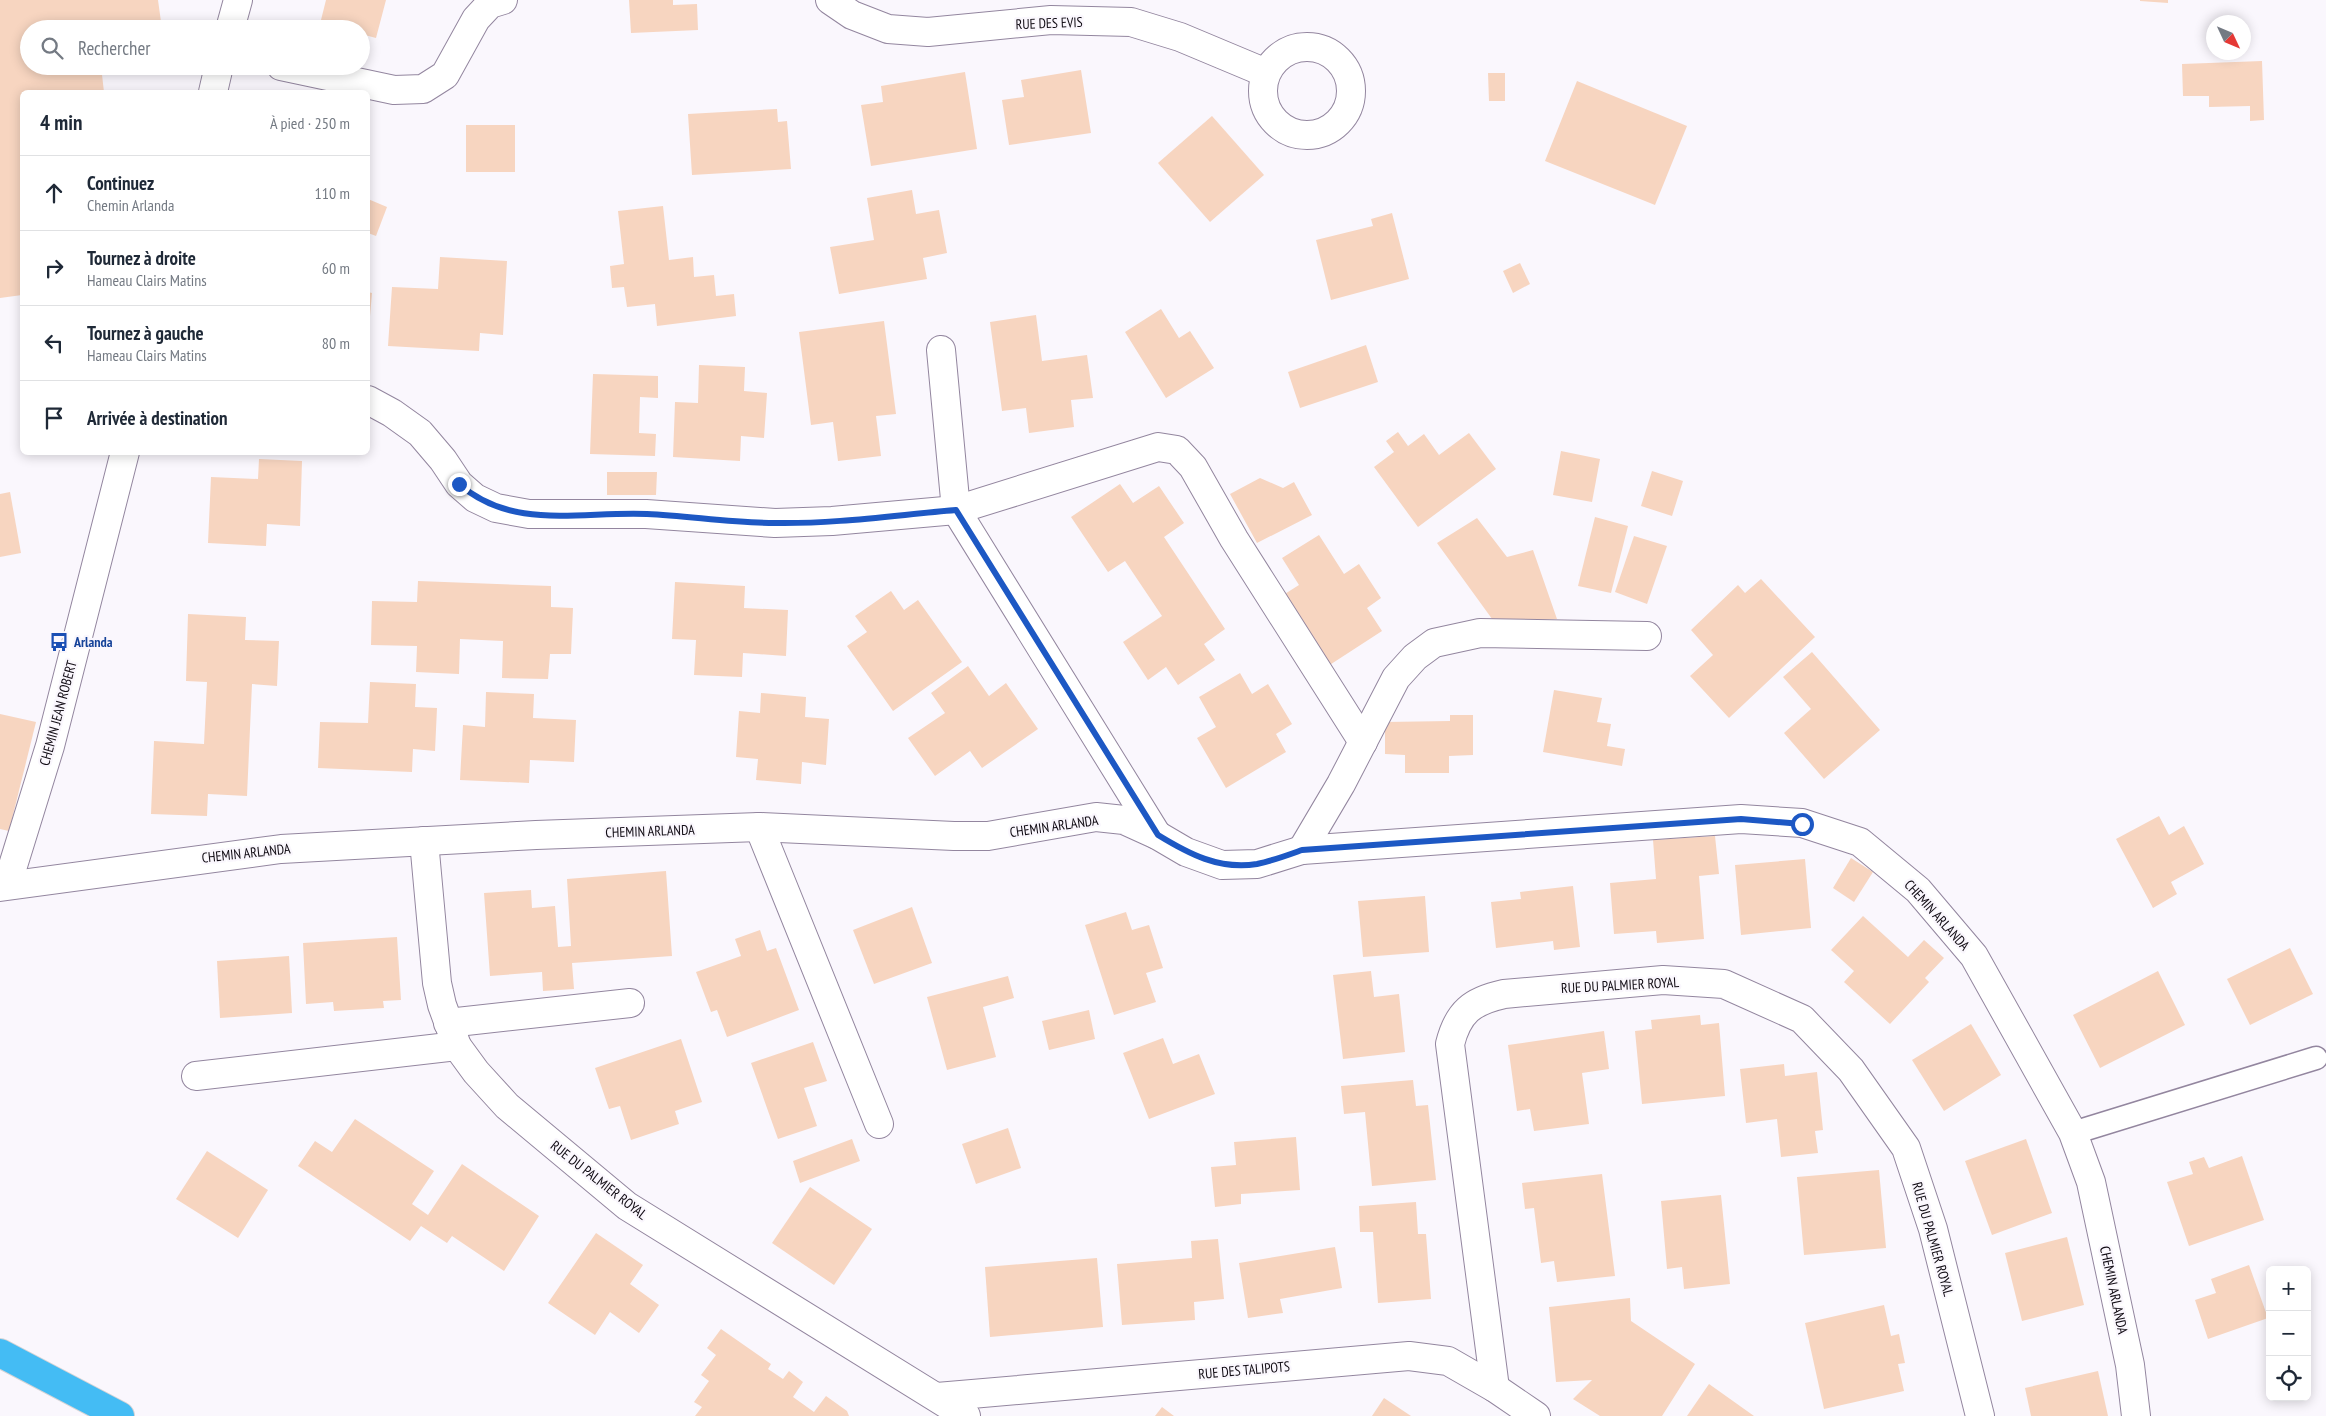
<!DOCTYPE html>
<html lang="fr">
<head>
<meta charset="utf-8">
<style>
  :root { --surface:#fff; --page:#f2f2f3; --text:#1f2937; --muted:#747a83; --line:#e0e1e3 }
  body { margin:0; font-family:"PT Sans Narrow",sans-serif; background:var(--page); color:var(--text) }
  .controls { position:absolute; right:15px; bottom:15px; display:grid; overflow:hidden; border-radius:8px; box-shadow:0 2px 12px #0003 }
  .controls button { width:45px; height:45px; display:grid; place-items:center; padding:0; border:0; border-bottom:1px solid var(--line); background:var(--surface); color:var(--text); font:25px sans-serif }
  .compass { position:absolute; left:2206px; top:15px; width:45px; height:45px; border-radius:50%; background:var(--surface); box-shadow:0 2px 12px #0003; rotate:134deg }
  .stop { position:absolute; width:15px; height:15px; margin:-11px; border:4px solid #1d58c4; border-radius:50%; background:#fff }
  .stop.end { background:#1d58c4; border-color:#fff; box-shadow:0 1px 5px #0008 }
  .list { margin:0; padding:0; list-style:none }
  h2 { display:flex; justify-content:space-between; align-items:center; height:65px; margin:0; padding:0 20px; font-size:21px }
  h2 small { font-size:16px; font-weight:400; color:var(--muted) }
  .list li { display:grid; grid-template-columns:32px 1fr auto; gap:15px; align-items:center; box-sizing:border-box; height:75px; padding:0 20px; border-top:1px solid var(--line) }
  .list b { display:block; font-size:19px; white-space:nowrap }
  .list p { margin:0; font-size:16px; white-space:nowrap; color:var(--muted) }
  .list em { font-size:16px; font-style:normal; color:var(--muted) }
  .icon { flex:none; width:28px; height:28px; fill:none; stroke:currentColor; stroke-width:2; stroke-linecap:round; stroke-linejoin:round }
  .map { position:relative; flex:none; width:2326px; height:1416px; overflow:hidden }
  .search { position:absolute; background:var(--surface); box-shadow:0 2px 12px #0003; left:20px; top:20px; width:350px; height:55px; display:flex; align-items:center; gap:12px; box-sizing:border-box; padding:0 18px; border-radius:28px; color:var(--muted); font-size:19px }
  .panel { position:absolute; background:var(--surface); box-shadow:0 2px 12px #0003; left:20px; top:90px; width:350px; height:365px; border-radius:8px }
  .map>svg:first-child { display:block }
  .building { fill:#f7d5c0 }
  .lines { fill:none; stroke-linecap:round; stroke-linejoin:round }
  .lane-casing { stroke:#93869f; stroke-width:25 }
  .street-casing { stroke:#93869f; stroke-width:30 }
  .highway-casing { stroke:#d4d3d5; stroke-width:30 }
  .lane { stroke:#fff; stroke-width:22 }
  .street { stroke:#fff; stroke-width:28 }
  .highway { stroke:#44bcf4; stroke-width:28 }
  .route { stroke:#1d58c4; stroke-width:6 }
  .labels { text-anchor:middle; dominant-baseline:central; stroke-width:4.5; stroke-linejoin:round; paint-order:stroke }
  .street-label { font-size:14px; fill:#100b13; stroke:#faf7fd }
  .transit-label { font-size:14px; font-weight:bold; fill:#164399; stroke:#faf7fd; text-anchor:start }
</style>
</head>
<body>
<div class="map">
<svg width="2326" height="1416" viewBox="0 0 2326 1416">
  <rect width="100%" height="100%" fill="#faf7fd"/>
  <!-- building -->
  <g class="building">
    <path d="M 0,0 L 158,0 L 162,29 L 29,29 L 29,66 L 101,66 L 104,92 L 22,92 L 22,295 L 0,298 Z"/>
    <path d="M 326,0 L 386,0 L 376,38 L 361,34 L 361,29 L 340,29 L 320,24 Z"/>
    <path d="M 629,0 L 673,0 L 673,5 L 697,4 L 698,30 L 631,33 Z"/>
    <path d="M 2140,0 L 2168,0 L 2168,3 L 2140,1 Z"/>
    <path d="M 2262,61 L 2264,120 L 2250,121 L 2250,106 L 2209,107 L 2209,96 L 2183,96 L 2182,64 Z"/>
    <path d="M 1081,70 L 1091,133 L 1009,145 L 1002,100 L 1024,97 L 1021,80 Z"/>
    <path d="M 965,72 L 977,149 L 871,166 L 861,105 L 883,102 L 881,86 Z"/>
    <path d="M 1488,73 L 1505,73 L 1505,101 L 1489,101 Z"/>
    <path d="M 1577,81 L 1687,126 L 1655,205 L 1545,161 Z"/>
    <path d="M 777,109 L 778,122 L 787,121 L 791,169 L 692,175 L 688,114 Z"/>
    <path d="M 1212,116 L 1264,175 L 1210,222 L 1158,163 Z"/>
    <rect x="466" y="125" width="49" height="47"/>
    <path d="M 912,190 L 916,214 L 939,210 L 947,253 L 923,258 L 927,279 L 839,294 L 830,247 L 874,240 L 867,198 Z"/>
    <path d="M 368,199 L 387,207 L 376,236 L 368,233 Z"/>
    <path d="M 663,206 L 669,260 L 693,257 L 694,277 L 714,275 L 716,296 L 734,294 L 736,316 L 657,326 L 655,304 L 627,307 L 624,287 L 612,288 L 610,266 L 624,264 L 618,211 Z"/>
    <path d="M 1392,213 L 1409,279 L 1331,300 L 1316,240 L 1373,226 L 1371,219 Z"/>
    <path d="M 440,257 L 507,261 L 503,335 L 480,333 L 479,351 L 388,346 L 392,287 L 438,289 Z"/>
    <path d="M 1520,263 L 1530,284 L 1513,293 L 1503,271 Z"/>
    <path d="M 368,292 L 372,293 L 369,328 L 368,328 Z"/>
    <path d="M 1161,309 L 1179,338 L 1190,331 L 1214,368 L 1166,398 L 1125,332 Z"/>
    <path d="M 1036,315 L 1042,361 L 1087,355 L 1093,398 L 1071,400 L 1074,427 L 1029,433 L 1026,408 L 1002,411 L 990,322 Z"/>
    <path d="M 884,321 L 896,414 L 876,416 L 881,456 L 838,461 L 833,422 L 811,425 L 799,332 Z"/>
    <path d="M 1366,345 L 1378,382 L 1300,408 L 1288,372 Z"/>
    <path d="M 699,365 L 745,367 L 744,391 L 767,393 L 764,438 L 741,436 L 740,461 L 673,457 L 675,402 L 698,403 Z"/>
    <path d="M 593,374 L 658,376 L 658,398 L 640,397 L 639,433 L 656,434 L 655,456 L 590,454 Z"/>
    <path d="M 1398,432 L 1408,446 L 1424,434 L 1439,455 L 1469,433 L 1496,469 L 1418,527 L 1374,467 L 1394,452 L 1386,441 Z"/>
    <path d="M 1561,451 L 1600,459 L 1592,502 L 1553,495 Z"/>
    <path d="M 259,459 L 302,461 L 300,526 L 267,524 L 266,546 L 208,543 L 211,477 L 258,479 Z"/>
    <path d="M 1652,471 L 1683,481 L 1672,516 L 1641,506 Z"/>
    <path d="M 607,472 L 657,472 L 656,495 L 607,495 Z"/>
    <path d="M 1260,478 L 1283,488 L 1294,482 L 1312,515 L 1257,543 L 1230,494 Z"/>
    <path d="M 1120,484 L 1133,503 L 1159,486 L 1184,523 L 1164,537 L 1225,629 L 1204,644 L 1215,660 L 1178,685 L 1166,667 L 1148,680 L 1123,642 L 1162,616 L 1125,561 L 1108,572 L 1071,517 Z"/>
    <path d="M 10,492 L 21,553 L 0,557 L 0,494 Z"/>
    <path d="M 1595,517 L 1628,526 L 1611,593 L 1578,586 Z"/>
    <path d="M 1477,518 L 1507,557 L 1533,550 L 1557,619 L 1495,623 L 1437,543 Z"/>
    <path d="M 1319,535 L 1344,574 L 1359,564 L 1381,598 L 1367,608 L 1382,631 L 1325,668 L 1280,597 L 1299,585 L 1282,558 Z"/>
    <path d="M 1634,536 L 1667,546 L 1647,604 L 1615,592 Z"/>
    <path d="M 1761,579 L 1815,637 L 1729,718 L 1690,676 L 1713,655 L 1691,630 L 1738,585 L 1745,593 Z"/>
    <path d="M 418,581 L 551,586 L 551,607 L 573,608 L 571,654 L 550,654 L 548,679 L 502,678 L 503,641 L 460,639 L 459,674 L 416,672 L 417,646 L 371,645 L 372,601 L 417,602 Z"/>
    <path d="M 675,582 L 745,586 L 744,608 L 788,610 L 786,656 L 743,653 L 742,677 L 694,675 L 696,640 L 672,639 Z"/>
    <path d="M 891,591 L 904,610 L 918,600 L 962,662 L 893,711 L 847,646 L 867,632 L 855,616 Z"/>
    <path d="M 188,614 L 246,617 L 245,640 L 279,641 L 277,686 L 252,684 L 247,796 L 208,794 L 207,816 L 151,814 L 154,741 L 204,744 L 207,682 L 186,681 Z"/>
    <path d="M 1812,652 L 1880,730 L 1824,779 L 1784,733 L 1811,709 L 1783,677 Z"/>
    <path d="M 968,666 L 989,696 L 1006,683 L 1038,729 L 982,768 L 970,751 L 935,776 L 908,738 L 945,713 L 931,693 Z"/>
    <path d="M 1240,673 L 1252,694 L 1268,684 L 1292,724 L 1276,734 L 1286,752 L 1226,788 L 1197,738 L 1216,727 L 1199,697 Z"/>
    <path d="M 370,682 L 416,684 L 415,707 L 437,708 L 435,751 L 413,749 L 412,772 L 318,768 L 320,722 L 368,723 Z"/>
    <path d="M 1554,690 L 1602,698 L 1597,722 L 1611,724 L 1607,746 L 1625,749 L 1622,766 L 1543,752 Z"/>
    <path d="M 486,692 L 534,694 L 533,718 L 576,720 L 574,762 L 530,760 L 529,783 L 460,780 L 463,725 L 485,727 Z"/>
    <path d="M 761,693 L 806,697 L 805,717 L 829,719 L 826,765 L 802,762 L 801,784 L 756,780 L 758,759 L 736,757 L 739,711 L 760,713 Z"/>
    <path d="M 0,714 L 36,722 L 9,831 L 0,829 Z"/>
    <path d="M 1450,715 L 1473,715 L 1473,755 L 1449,756 L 1449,773 L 1405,773 L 1405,755 L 1385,754 L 1385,722 L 1450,721 Z"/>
    <path d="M 2159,816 L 2169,835 L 2184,826 L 2204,864 L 2171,882 L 2177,894 L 2153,908 L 2116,839 Z"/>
    <path d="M 1715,836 L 1719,874 L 1699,876 L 1704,939 L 1657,943 L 1656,931 L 1614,934 L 1610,883 L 1656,879 L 1653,840 Z"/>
    <path d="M 1851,858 L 1873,872 L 1854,902 L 1833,888 Z"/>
    <path d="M 1805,859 L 1811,928 L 1741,935 L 1735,865 Z"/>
    <path d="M 666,871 L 672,956 L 572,963 L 574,989 L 543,991 L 542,972 L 490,976 L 484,893 L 531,890 L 532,908 L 555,906 L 558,947 L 571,946 L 567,879 Z"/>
    <path d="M 1573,886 L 1580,947 L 1554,950 L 1553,941 L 1496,948 L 1491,902 L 1521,899 L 1520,892 Z"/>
    <path d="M 1425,896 L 1429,952 L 1363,957 L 1358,901 Z"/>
    <path d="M 912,907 L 932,963 L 874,984 L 853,930 Z"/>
    <path d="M 1126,912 L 1132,930 L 1149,925 L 1163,968 L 1146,973 L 1156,1002 L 1114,1015 L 1085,925 Z"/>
    <path d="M 1863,916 L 1908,957 L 1924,940 L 1944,958 L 1925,978 L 1929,982 L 1890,1024 L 1844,982 L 1854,971 L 1831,950 Z"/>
    <path d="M 760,930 L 767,951 L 776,948 L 799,1010 L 727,1037 L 717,1010 L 711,1012 L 696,972 L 741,956 L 735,939 Z"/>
    <path d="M 397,937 L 401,1000 L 383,1001 L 384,1008 L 334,1011 L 333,1002 L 306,1004 L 303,943 Z"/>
    <path d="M 2290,948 L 2313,994 L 2250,1025 L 2227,979 Z"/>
    <path d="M 289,956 L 292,1013 L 220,1018 L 217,961 Z"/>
    <path d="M 1371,971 L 1374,997 L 1399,994 L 1405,1052 L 1343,1059 L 1333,975 Z"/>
    <path d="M 2158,971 L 2185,1025 L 2100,1068 L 2073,1015 Z"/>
    <path d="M 1008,976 L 1014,998 L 983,1007 L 996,1057 L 947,1070 L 927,997 Z"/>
    <path d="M 1089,1010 L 1095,1039 L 1049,1050 L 1042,1021 Z"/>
    <path d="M 1700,1015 L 1701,1025 L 1719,1023 L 1725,1096 L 1642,1104 L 1635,1031 L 1652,1029 L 1651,1020 Z"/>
    <path d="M 1971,1024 L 2001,1075 L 1944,1111 L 1912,1060 Z"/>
    <path d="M 1604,1031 L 1609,1069 L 1582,1073 L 1589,1124 L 1534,1131 L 1530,1109 L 1517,1111 L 1508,1045 Z"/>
    <path d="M 1163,1038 L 1173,1064 L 1199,1054 L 1215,1094 L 1149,1119 L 1123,1053 Z"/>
    <path d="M 681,1039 L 702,1102 L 675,1111 L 679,1124 L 631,1140 L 620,1106 L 609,1109 L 595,1068 Z"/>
    <path d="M 813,1042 L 827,1081 L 804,1088 L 817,1126 L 778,1139 L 751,1063 Z"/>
    <path d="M 1784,1064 L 1785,1076 L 1817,1072 L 1823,1130 L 1815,1131 L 1818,1153 L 1781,1157 L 1777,1119 L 1746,1123 L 1740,1069 Z"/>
    <path d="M 1413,1080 L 1416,1106 L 1428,1105 L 1436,1180 L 1372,1186 L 1365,1112 L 1344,1114 L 1341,1086 Z"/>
    <path d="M 355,1119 L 434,1171 L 412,1204 L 428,1215 L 462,1164 L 539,1216 L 504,1271 L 452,1236 L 447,1243 L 421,1226 L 410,1241 L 298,1166 L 315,1141 L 332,1152 Z"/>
    <path d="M 1008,1128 L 1021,1168 L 976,1184 L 962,1144 Z"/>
    <path d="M 1296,1137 L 1300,1190 L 1241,1194 L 1241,1204 L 1215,1207 L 1211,1167 L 1236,1165 L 1234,1142 Z"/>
    <path d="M 852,1139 L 860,1161 L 800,1183 L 793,1161 Z"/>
    <path d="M 2026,1139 L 2052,1213 L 1992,1235 L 1965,1161 Z"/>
    <path d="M 207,1151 L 268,1190 L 238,1238 L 176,1199 Z"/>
    <path d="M 2242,1156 L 2264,1220 L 2189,1246 L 2167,1182 L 2193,1174 L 2189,1162 L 2204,1157 L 2209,1168 Z"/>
    <path d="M 1879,1170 L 1886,1248 L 1804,1255 L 1797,1177 Z"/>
    <path d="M 1602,1174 L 1615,1276 L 1557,1282 L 1554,1261 L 1541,1263 L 1534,1208 L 1525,1209 L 1522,1183 Z"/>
    <path d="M 810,1187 L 872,1229 L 834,1285 L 772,1243 Z"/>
    <path d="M 1721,1195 L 1730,1284 L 1684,1289 L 1682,1267 L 1667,1269 L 1661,1201 Z"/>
    <path d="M 1416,1202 L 1418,1234 L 1426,1234 L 1431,1299 L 1378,1303 L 1373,1232 L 1360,1232 L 1359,1206 Z"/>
    <path d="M 596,1233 L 643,1265 L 630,1284 L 659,1305 L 639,1333 L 610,1312 L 595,1335 L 548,1303 Z"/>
    <path d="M 2067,1237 L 2084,1305 L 2022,1321 L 2005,1253 Z"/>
    <path d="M 1218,1239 L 1224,1299 L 1194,1302 L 1195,1320 L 1122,1325 L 1117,1264 L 1192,1258 L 1191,1241 Z"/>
    <path d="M 1335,1247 L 1342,1288 L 1280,1299 L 1283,1313 L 1248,1318 L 1239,1263 Z"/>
    <path d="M 1097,1258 L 1103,1327 L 990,1337 L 985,1267 Z"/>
    <path d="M 2249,1265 L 2268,1318 L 2208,1339 L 2195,1300 L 2216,1293 L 2211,1279 Z"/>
    <path d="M 1630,1298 L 1631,1321 L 1695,1364 L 1662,1416 L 1600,1416 L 1573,1399 L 1592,1380 L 1556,1382 L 1549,1307 Z"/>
    <path d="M 1884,1305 L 1891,1336 L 1899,1334 L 1905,1363 L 1898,1364 L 1904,1391 L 1824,1409 L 1805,1323 Z"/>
    <path d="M 721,1329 L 771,1364 L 768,1369 L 783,1379 L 789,1371 L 803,1382 L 793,1397 L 814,1412 L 826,1396 L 847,1411 L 849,1416 L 695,1416 L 702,1407 L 694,1402 L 709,1381 L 701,1375 L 716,1355 L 707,1348 Z"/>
    <path d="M 2098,1371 L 2108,1416 L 2031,1416 L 2025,1388 Z"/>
    <path d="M 1709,1384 L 1754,1416 L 1687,1416 Z"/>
    <path d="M 1384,1398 L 1411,1416 L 1372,1416 Z"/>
    <path d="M 1162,1407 L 1174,1416 L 1155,1416 Z"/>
  </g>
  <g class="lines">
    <!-- lane casing -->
    <g class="lane-casing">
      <path id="lane" d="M 2073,1133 L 2316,1058"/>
    </g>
    <!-- street casing -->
    <g class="street-casing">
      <g id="street">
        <path d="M 830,0 L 852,15 L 888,29 L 928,32 L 1051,20 L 1131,22 L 1180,37 L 1266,73"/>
        <path d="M 230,29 L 238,0"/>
        <circle cx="1307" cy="91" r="44"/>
        <path d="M 281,66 L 394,90 L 423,89 L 445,75 L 476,19 L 490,4 L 503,0"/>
        <path d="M 213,92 L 219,66"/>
        <path d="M 941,350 L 956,510 L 1157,835"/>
        <path d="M 368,400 L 392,413 L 420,433 L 443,460 L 459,484 L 475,498 L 496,508 L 529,514 L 646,514 L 775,523 L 832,521 L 956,510 L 1158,447 L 1177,450 L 1193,467 L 1234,539 L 1363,742"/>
        <path d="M 759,827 L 879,1124"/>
        <path d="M 424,841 L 437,983 L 442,1005 L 457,1046 L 476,1072 L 507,1106 L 627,1206 L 966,1416"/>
        <path d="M 1302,850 L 1341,784 L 1396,678 L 1415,657 L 1434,643 L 1480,633 L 1647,636"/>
        <path d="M 7,885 L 50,746 L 125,452"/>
        <path d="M 0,887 L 281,849 L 536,835 L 759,827 L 954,836 L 988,836 L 1096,817 L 1124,820 L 1157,835 L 1186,852 L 1222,865 L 1257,864 L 1302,850 L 1741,819 L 1802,823 L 1860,842 L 1918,890 L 1974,956 L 2073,1133 L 2091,1182 L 2130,1365 L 2136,1416"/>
        <path d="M 448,1023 L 630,1003"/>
        <path d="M 196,1076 L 457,1046"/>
        <path d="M 1495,1388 L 1450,1044 C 1458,1012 1472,1001 1504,994 L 1663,980 L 1724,984 L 1802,1019 L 1851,1070 L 1906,1148 L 1933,1229 L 1980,1416"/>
        <path d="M 937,1397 L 1409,1356 L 1448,1361 L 1495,1388 L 1536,1416"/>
      </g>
    </g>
    <!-- highway casing -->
    <g class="highway-casing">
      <path id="highway" d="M 0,1353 L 120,1416"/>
    </g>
    <!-- lane -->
    <use href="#lane" class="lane"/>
    <!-- street -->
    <use href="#street" class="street"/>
    <!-- highway -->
    <use href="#highway" class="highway"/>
  </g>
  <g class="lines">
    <!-- route -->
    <path class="route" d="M 459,484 C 513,531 581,511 647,514 C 690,516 733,523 775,523 C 836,524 896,515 956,510 L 1158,835 C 1189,854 1219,870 1257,864 C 1272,861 1288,855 1302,850 L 1741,819 L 1802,824"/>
  </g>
  <!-- icons -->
  <defs>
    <g id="bus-bare" transform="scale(1.5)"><path d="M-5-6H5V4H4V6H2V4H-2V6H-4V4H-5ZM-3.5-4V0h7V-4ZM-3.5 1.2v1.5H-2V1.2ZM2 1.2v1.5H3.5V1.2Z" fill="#1a4fb4" stroke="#faf7fd" stroke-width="2.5" paint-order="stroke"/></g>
  </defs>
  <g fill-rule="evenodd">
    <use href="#bus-bare" x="59" y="642"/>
  </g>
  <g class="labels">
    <!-- street labels -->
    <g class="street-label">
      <text transform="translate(1049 23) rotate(-2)">RUE DES EVIS</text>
      <text transform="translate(58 713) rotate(-75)">CHEMIN JEAN ROBERT</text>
      <text transform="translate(1054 826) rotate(-8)">CHEMIN ARLANDA</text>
      <text transform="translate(650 831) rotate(-2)">CHEMIN ARLANDA</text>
      <text transform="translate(246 853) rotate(-6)">CHEMIN ARLANDA</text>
      <text transform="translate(1937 915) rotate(48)">CHEMIN ARLANDA</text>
      <text transform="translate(1620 985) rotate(-3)">RUE DU PALMIER ROYAL</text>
      <text transform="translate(599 1180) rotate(38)">RUE DU PALMIER ROYAL</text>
      <text transform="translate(1933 1239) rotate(74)">RUE DU PALMIER ROYAL</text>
      <text transform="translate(2114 1290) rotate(78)">CHEMIN ARLANDA</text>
      <text transform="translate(1244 1370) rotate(-5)">RUE DES TALIPOTS</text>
    </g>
    <!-- transit labels -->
    <g class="transit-label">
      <text x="74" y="642">Arlanda</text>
    </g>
  </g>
</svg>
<div class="controls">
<button>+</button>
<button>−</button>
<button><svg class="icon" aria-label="locate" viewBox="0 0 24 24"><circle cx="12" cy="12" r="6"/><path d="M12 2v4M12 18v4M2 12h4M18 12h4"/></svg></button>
</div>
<svg class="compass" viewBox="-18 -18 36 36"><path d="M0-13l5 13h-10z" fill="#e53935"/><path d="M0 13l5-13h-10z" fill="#747a83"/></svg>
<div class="stop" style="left:1802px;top:824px"></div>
<div class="stop end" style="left:459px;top:484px"></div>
<div class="search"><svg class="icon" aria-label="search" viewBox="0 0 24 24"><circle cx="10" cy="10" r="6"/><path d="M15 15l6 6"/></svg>Rechercher</div>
<section class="panel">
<h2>4 min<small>À pied · 250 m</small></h2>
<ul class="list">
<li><svg class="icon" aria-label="ahead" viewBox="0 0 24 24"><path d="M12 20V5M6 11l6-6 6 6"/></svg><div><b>Continuez</b><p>Chemin Arlanda</p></div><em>110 m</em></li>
<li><svg class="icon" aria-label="right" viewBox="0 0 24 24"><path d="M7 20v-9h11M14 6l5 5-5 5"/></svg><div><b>Tournez à droite</b><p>Hameau Clairs Matins</p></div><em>60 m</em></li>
<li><svg class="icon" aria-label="left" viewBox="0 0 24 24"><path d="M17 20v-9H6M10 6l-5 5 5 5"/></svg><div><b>Tournez à gauche</b><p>Hameau Clairs Matins</p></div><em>80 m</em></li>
<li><svg class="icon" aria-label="arrive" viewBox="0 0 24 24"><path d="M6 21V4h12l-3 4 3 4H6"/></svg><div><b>Arrivée à destination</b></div></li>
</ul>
</section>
</div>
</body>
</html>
